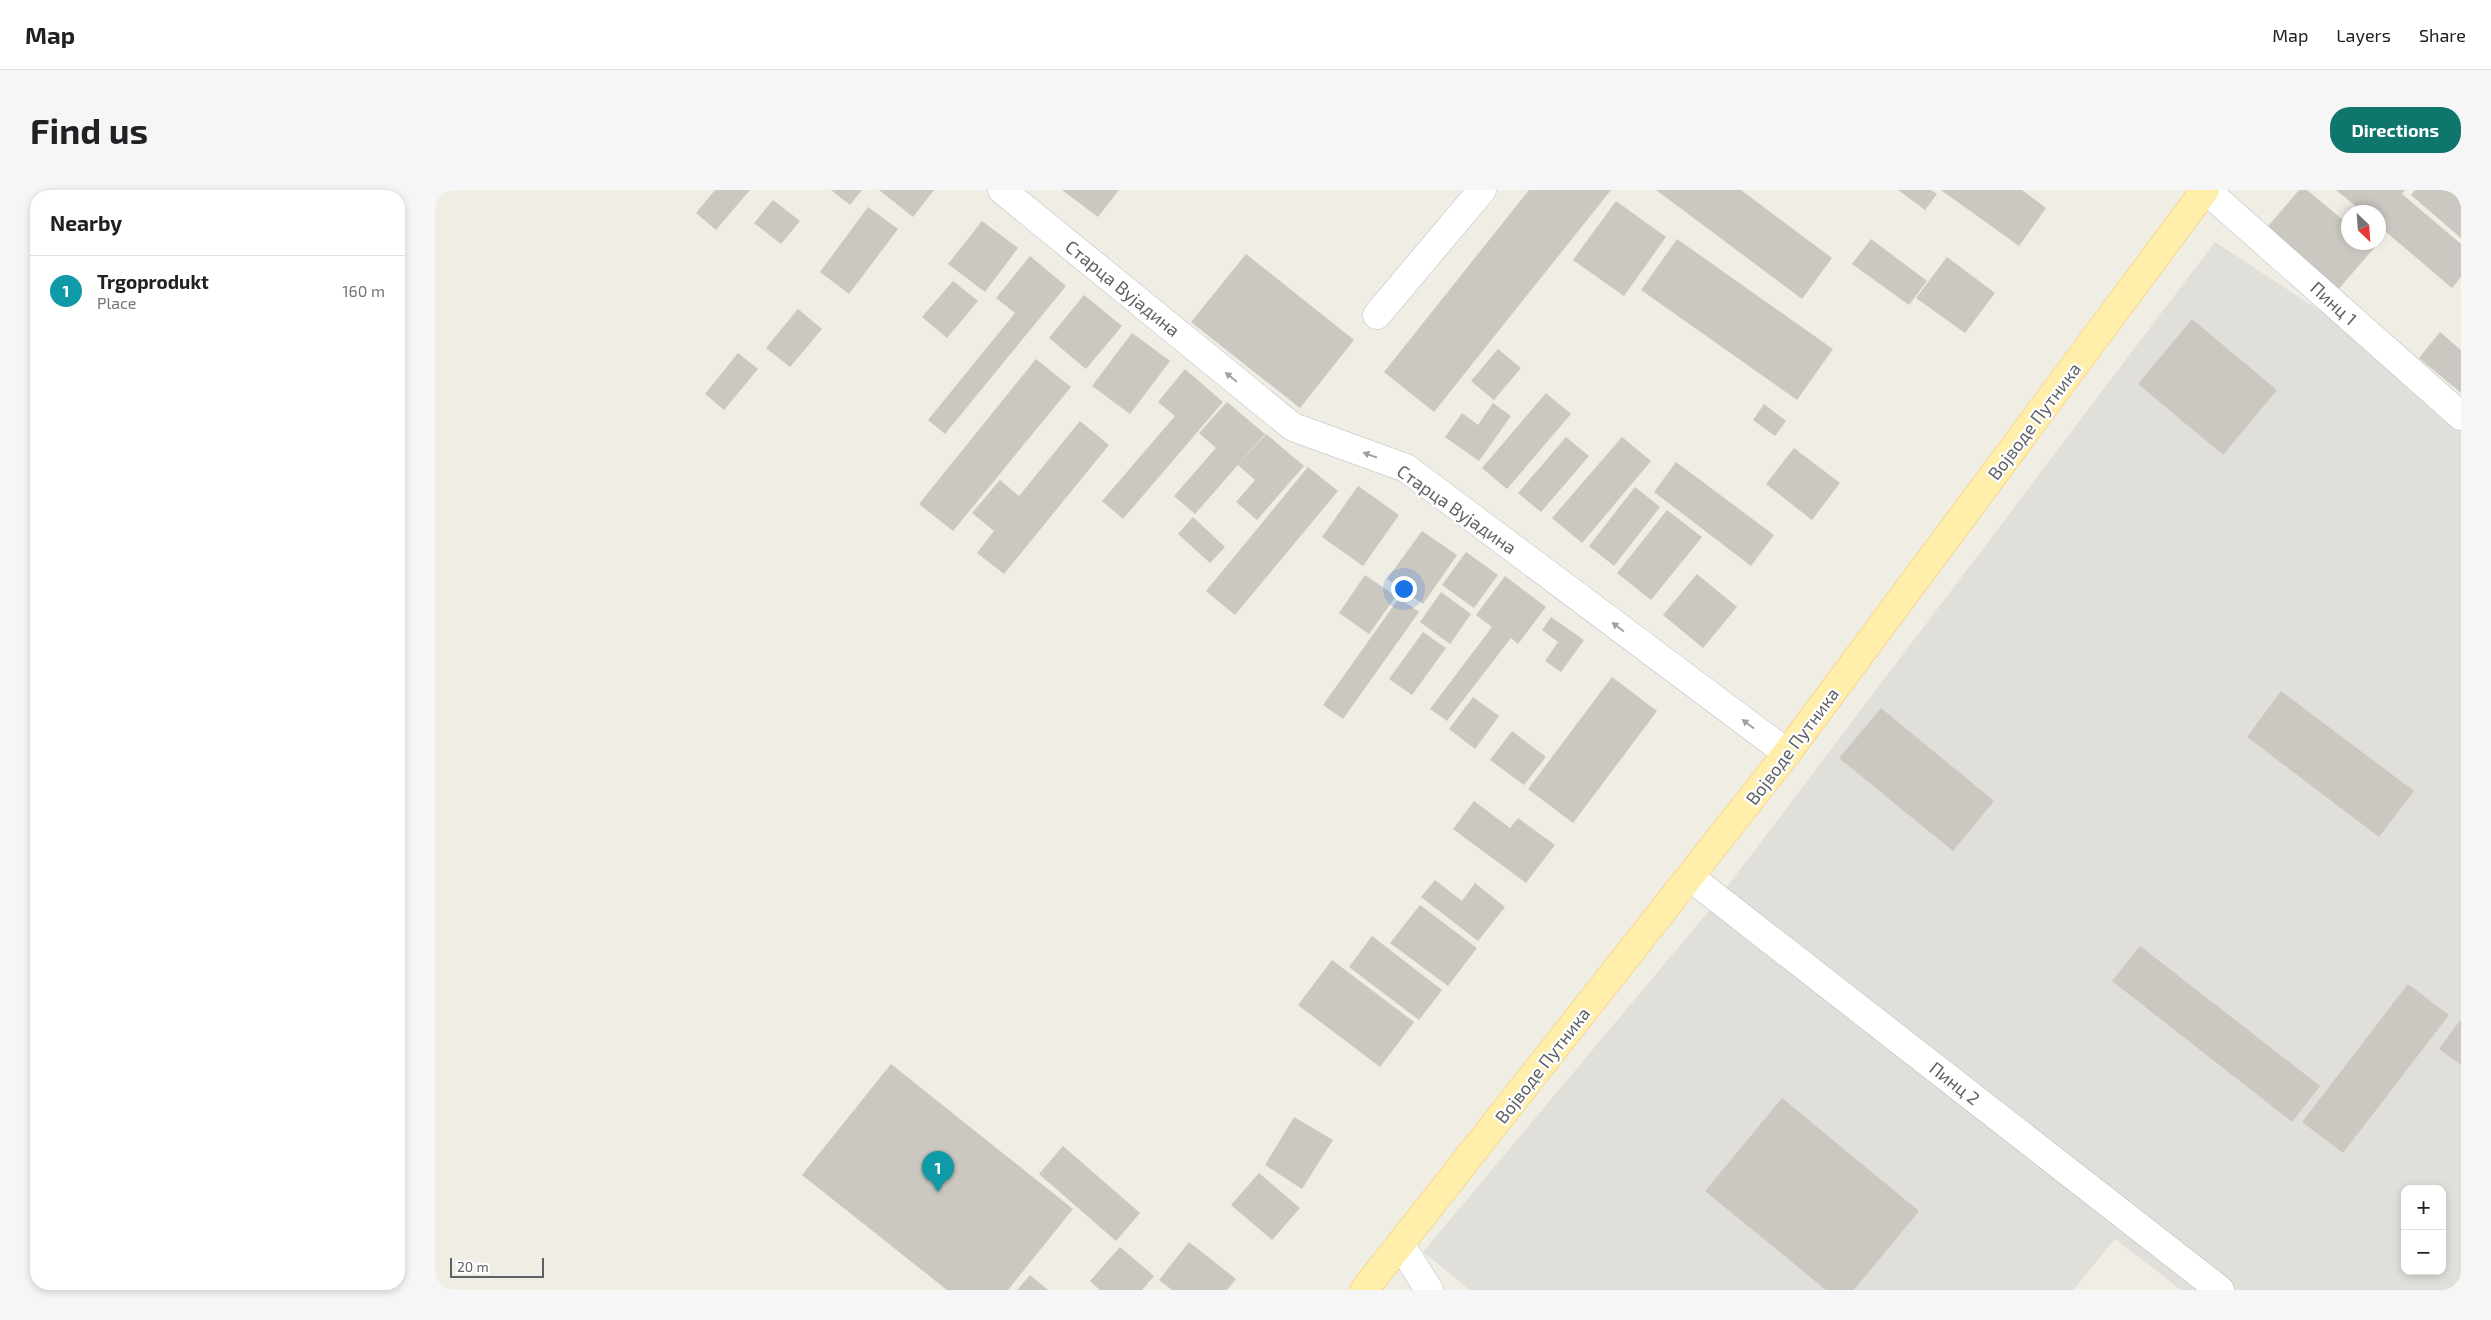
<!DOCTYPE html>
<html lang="en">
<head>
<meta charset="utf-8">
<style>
  :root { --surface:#fff; --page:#f6f6f6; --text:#202124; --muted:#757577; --line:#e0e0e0; --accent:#0f766e }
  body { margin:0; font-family:"Exo 2",sans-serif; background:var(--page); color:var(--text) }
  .controls { position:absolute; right:15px; bottom:15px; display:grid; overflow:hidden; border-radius:10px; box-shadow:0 2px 8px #0003 }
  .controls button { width:45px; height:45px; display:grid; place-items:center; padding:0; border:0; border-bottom:1px solid var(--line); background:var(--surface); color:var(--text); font:25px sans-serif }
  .compass { position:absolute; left:1906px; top:15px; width:45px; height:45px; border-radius:50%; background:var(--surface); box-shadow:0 2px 8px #0003; rotate:155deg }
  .scale { position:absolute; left:15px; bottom:12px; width:94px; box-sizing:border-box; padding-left:5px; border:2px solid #5d6166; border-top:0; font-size:14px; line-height:18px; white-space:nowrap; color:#5d6166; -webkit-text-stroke:4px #fff; paint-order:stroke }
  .you { position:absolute; left:968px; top:398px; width:18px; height:18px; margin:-12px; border:4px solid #fff; border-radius:50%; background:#1a73e8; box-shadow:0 0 0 8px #1a73e833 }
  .badge { display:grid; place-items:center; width:32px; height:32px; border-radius:50%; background:var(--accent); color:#fff; font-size:16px; font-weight:700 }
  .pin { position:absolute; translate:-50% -41px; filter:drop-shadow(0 1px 2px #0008) }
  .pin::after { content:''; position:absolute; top:26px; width:18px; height:15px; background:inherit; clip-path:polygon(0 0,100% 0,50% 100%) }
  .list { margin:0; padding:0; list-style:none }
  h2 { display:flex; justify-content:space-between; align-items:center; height:65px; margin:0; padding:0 20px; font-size:21px }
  h2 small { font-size:16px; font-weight:400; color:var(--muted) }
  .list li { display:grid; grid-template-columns:32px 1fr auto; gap:15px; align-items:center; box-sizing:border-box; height:70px; padding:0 20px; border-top:1px solid var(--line) }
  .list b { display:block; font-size:19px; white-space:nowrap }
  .list p { margin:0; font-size:16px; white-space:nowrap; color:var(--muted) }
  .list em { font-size:16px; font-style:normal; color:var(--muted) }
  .map { position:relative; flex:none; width:2026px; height:1100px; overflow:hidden; border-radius:20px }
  header { display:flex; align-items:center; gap:30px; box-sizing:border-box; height:70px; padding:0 25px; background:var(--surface); border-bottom:1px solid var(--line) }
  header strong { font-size:24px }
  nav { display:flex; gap:28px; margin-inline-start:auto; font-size:18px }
  .intro { display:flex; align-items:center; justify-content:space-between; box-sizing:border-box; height:120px; padding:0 30px }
  h1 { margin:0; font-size:35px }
  .button { padding:12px 22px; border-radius:20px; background:var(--accent); color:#fff; font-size:18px; font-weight:700 }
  main { display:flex; gap:30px; padding:0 30px }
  aside { flex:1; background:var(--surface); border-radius:20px; box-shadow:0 2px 8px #0003 }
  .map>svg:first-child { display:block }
  .industrial { fill:#e1dfda; fill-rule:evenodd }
  .building { fill:#cbc8c2 }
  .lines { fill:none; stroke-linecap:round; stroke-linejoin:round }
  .minor-casing { stroke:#b8bbbf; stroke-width:29 }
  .major-casing { stroke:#f6c559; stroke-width:29 }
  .minor { stroke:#fff; stroke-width:28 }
  .major { stroke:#ffefab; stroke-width:28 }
  .oneway { fill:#9ea0a3 }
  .labels { text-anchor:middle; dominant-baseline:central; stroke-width:4.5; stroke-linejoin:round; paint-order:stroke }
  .street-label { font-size:18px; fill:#5d6166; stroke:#fff }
</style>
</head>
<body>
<header>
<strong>Map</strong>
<nav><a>Map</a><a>Layers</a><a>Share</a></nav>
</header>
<div class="intro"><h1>Find us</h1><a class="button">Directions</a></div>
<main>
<aside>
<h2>Nearby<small></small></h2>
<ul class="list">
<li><span class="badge" style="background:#0f9aa8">1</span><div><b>Trgoprodukt</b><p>Place</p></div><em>160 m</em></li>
</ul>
</aside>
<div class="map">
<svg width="2026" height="1100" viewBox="0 0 2026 1100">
  <rect width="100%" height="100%" fill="#f0ede5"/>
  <!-- industrial -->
  <path class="industrial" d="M 1780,52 L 2026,213 L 2026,1100 L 1746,1100 L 1680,1049 L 1638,1100 L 1035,1100 L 988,1062 L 1273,722 ZM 1970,999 L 2007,999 L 2007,1081 L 1970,1081 Z"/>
  <!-- building -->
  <g class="building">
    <path d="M 280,0 L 315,0 L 281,40 L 261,23 Z"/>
    <path d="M 396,0 L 427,0 L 415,15 Z"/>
    <path d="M 444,0 L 499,0 L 478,27 Z"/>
    <path d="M 627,0 L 684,0 L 663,27 Z"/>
    <path d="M 1094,0 L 1176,0 L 999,222 L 949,182 Z"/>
    <path d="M 1221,0 L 1306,0 L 1397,68 L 1367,109 Z"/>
    <path d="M 1463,0 L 1496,0 L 1502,4 L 1490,20 Z"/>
    <path d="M 1506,0 L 1587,0 L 1611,18 L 1584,56 Z"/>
    <path d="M 1864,0 L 1872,0 L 1914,35 L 1914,52 L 1934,52 L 1940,57 L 1901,102 L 1829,41 Z"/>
    <path d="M 1901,0 L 1970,0 L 1967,4 L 2026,54 L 2026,87 L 2017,98 L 1944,36 L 1944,22 L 1928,22 Z"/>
    <path d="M 1980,0 L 2026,0 L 2026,48 L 1976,5 Z"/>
    <path d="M 338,10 L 365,31 L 346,54 L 319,33 Z"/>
    <path d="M 1181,11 L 1231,47 L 1189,106 L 1138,70 Z"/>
    <path d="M 433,17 L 463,39 L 414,104 L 385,82 Z"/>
    <path d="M 547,31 L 583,58 L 550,102 L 513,74 Z"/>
    <path d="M 1242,49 L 1398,159 L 1362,210 L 1206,100 Z"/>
    <path d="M 1436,49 L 1492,91 L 1474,115 L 1417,74 Z"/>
    <path d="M 811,64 L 919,150 L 865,218 L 756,132 Z"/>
    <path d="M 595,66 L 631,96 L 510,244 L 493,230 L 580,123 L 561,108 Z"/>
    <path d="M 1512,67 L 1560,103 L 1530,143 L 1481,108 Z"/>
    <path d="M 518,91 L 543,111 L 512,148 L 487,127 Z"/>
    <path d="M 649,105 L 687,136 L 651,179 L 614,148 Z"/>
    <path d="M 363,119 L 387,139 L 355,177 L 331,158 Z"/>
    <path d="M 1757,129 L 1842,200 L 1788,265 L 1703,194 Z"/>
    <path d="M 2005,142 L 2026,160 L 2026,203 L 1984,168 Z"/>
    <path d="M 697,143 L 735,171 L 695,224 L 657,196 Z"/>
    <path d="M 1063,159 L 1086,178 L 1059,210 L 1036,191 Z"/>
    <path d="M 303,163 L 323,179 L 289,220 L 270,204 Z"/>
    <path d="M 601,169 L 636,197 L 518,341 L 484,314 Z"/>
    <path d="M 750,179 L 788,212 L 688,329 L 667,311 L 740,226 L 723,212 Z"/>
    <path d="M 1111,203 L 1136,224 L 1072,299 L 1047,278 Z"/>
    <path d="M 792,212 L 830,244 L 760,324 L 739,306 L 781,258 L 764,243 Z"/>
    <path d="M 1058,213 L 1076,226 L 1044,271 L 1010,247 L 1027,223 L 1043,235 Z"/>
    <path d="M 1329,214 L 1351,231 L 1340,246 L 1318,230 Z"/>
    <path d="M 645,231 L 674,255 L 569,384 L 542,363 L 559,341 L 537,323 L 565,290 L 584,306 Z"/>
    <path d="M 831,244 L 869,276 L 822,330 L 801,312 L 820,290 L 803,275 Z"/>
    <path d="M 1131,247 L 1154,266 L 1106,322 L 1083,303 Z"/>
    <path d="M 1187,247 L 1216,271 L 1147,353 L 1117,328 Z"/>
    <path d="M 1359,258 L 1405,293 L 1377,330 L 1331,294 Z"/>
    <path d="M 1241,272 L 1339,345 L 1316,376 L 1219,302 Z"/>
    <path d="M 873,277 L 903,301 L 800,425 L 771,401 Z"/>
    <path d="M 923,296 L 964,325 L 928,376 L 887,347 Z"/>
    <path d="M 1200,297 L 1225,317 L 1179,376 L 1154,356 Z"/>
    <path d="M 1232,320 L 1267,347 L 1216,410 L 1182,383 Z"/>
    <path d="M 758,327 L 790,357 L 775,373 L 743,344 Z"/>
    <path d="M 987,341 L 1022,365 L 988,414 L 952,389 Z"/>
    <path d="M 1031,362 L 1063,385 L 1039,418 L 1007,395 Z"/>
    <path d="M 1262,384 L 1302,417 L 1268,458 L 1228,425 Z"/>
    <path d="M 930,385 L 961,406 L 934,444 L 904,423 Z"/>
    <path d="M 1070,386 L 1111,417 L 1083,454 L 1076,448 L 1012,531 L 995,519 L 1057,437 L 1041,425 Z"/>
    <path d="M 1006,402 L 1036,424 L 1015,454 L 985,432 Z"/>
    <path d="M 964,408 L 984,422 L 908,529 L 888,515 Z"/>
    <path d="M 1116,427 L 1149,450 L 1126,482 L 1110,471 L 1123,452 L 1107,440 Z"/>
    <path d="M 988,442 L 1011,458 L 977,505 L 954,489 Z"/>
    <path d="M 1177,487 L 1222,521 L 1138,633 L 1093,599 Z"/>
    <path d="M 1846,501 L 1979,601 L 1944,647 L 1812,547 Z"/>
    <path d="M 1038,507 L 1064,526 L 1040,559 L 1014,539 Z"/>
    <path d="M 1446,518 L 1559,611 L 1518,661 L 1404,568 Z"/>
    <path d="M 1077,541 L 1111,567 L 1089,595 L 1055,570 Z"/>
    <path d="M 1039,611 L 1075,638 L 1083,628 L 1120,655 L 1091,693 L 1018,639 Z"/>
    <path d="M 1000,690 L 1027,711 L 1040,693 L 1070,717 L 1043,751 L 986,707 Z"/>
    <path d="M 985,715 L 1042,758 L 1013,796 L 955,753 Z"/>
    <path d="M 937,746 L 1007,800 L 984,830 L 914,777 Z"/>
    <path d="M 1705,756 L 1885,896 L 1857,932 L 1677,791 Z"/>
    <path d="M 897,770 L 979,832 L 945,877 L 863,815 Z"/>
    <path d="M 1973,794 L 2014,825 L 1908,963 L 1867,932 Z"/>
    <path d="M 2026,829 L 2026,875 L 2004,859 Z"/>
    <path d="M 456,874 L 638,1019 L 573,1100 L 512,1100 L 367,985 Z"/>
    <path d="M 1347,908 L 1484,1021 L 1419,1100 L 1391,1100 L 1270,1001 Z"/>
    <path d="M 859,927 L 898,950 L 867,999 L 830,975 Z"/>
    <path d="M 628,956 L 705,1023 L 681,1051 L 604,984 Z"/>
    <path d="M 824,983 L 865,1018 L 837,1050 L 796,1015 Z"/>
    <path d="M 754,1052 L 801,1089 L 792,1100 L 737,1100 L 724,1090 Z"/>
    <path d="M 685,1057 L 719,1086 L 707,1100 L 665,1100 L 655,1091 Z"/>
    <path d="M 595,1085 L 613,1100 L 582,1100 Z"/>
  </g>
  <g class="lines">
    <!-- minor casing -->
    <g class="minor-casing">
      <g id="minor">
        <path d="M 567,0 L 858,237 L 971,278 L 1352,563"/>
        <path d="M 1771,0 L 2026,226"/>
        <path d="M 942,125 L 1047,0"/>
        <path d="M 1255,687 L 1785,1100"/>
        <path d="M 966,1055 L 994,1100"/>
      </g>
    </g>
    <!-- major casing -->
    <g class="major-casing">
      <path id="major" d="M 929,1100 L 1352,563 L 1770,0"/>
    </g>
    <!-- minor -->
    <use href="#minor" class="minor"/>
    <!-- major -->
    <use href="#major" class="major"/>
  </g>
  <!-- one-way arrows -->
  <defs><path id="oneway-solid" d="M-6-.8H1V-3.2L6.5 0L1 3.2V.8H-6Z" transform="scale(1.25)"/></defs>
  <g class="oneway">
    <use href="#oneway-solid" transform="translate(796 187) rotate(-141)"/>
    <use href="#oneway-solid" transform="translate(935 265) rotate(-160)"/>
    <use href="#oneway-solid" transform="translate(1183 437) rotate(-143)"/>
    <use href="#oneway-solid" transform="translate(1313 534) rotate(-143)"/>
  </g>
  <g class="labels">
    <!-- street labels -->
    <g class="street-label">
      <text transform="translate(688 98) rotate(39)">Старца Вујадина</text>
      <text transform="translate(1899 113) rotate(42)">Пинц 1</text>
      <text transform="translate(1599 231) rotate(-53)">Војводе Путника</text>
      <text transform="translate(1022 319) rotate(35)">Старца Вујадина</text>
      <text transform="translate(1357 556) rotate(-53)">Војводе Путника</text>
      <text transform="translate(1107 875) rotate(-52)">Војводе Путника</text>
      <text transform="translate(1520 893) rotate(38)">Пинц 2</text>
    </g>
  </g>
</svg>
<div class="controls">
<button>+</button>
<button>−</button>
</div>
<svg class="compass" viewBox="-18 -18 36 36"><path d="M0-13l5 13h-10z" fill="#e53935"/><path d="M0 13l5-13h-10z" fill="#757577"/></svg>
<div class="scale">20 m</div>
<div class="you"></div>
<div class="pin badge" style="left:503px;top:1002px;background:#0f9aa8">1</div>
</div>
</main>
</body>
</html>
